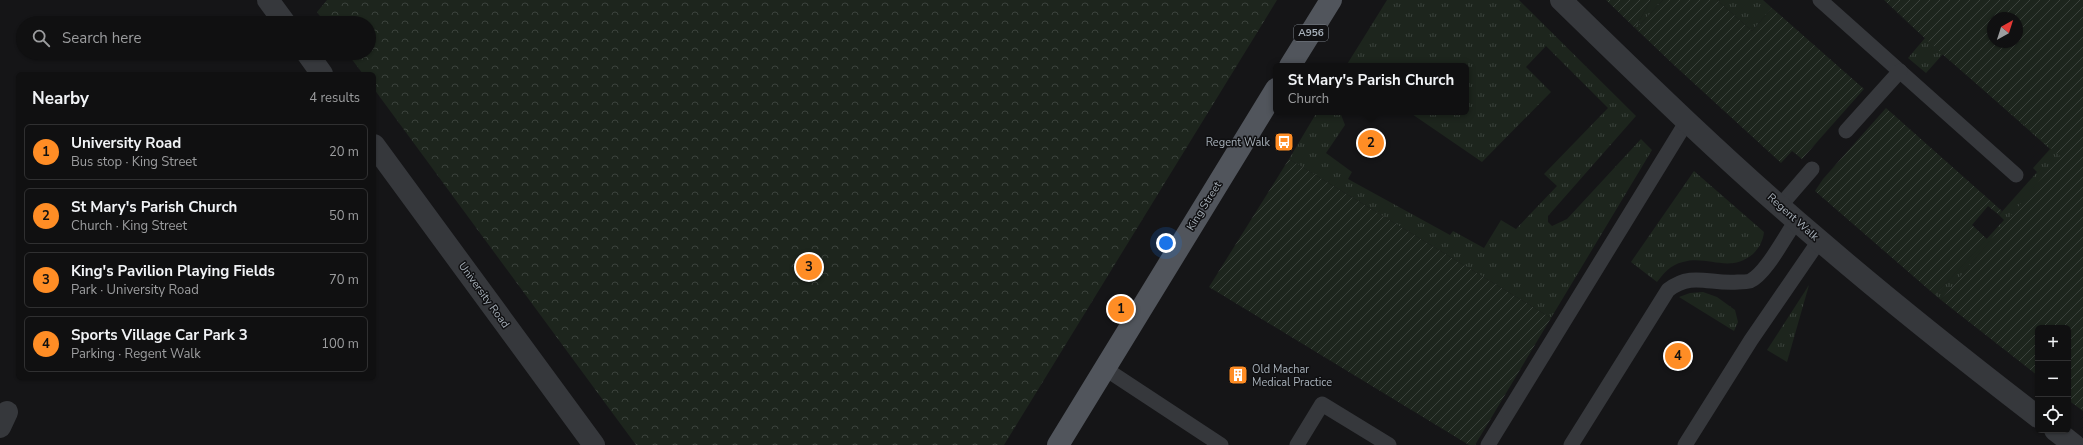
<!DOCTYPE html>
<html lang="en">
<head>
<meta charset="utf-8">
<style>
  :root { --surface:#101011; --page:#1e1e1f; --text:#f1f3f6; --muted:#9c9d9f; --line:#303031; --accent:#ff8d25 }
  body { margin:0; font-family:"Nunito Sans",sans-serif; background:var(--page); color:var(--text) }
  .controls { position:absolute; right:12px; bottom:12px; display:grid; overflow:hidden; border-radius:6px; box-shadow:0 1px 3px #0004 }
  .controls button { width:36px; height:36px; display:grid; place-items:center; padding:0; border:0; border-bottom:1px solid var(--line); background:var(--surface); color:var(--text); font:20px sans-serif }
  .compass { position:absolute; left:1987px; top:12px; width:36px; height:36px; border-radius:50%; background:var(--surface); box-shadow:0 1px 3px #0004; rotate:39deg }
  .you { position:absolute; left:1166px; top:243px; width:14px; height:14px; margin:-10px; border:3px solid #fff; border-radius:50%; background:#1a73e8; box-shadow:0 0 0 6px #1a73e833 }
  .badge { display:grid; place-items:center; width:26px; height:26px; border-radius:50%; background:var(--accent); color:#111; font-size:13px; font-weight:700 }
  .pin { position:absolute; translate:-50% -50%; border:2px solid #fff; box-shadow:0 1px 4px #0006 }
  .popup { position:absolute; left:1273px; top:63px; width:196px; height:52px; box-sizing:border-box; display:grid; place-content:center; border-radius:6px; background:var(--surface); filter:drop-shadow(0 1px 3px #0005); font-size:13px; white-space:nowrap; color:var(--muted) }
  .popup b { font-size:15px; color:var(--text) }
  .popup::after { content:''; position:absolute; left:50%; top:100%; margin-left:-8px; border:8px solid transparent; border-top-color:var(--surface) }
  .list { margin:0; padding:0; list-style:none }
  h2 { display:flex; justify-content:space-between; align-items:center; height:52px; margin:0; padding:0 16px; font-size:17px }
  h2 small { font-size:13px; font-weight:400; color:var(--muted) }
  .list li { display:grid; grid-template-columns:26px 1fr auto; gap:12px; align-items:center; box-sizing:border-box; height:56px; margin:0 8px 8px; padding:0 8px; border:1px solid var(--line); border-radius:6px }
  .list b { display:block; font-size:15px; white-space:nowrap }
  .list p { margin:0; font-size:13px; white-space:nowrap; color:var(--muted) }
  .list em { font-size:13px; font-style:normal; color:var(--muted) }
  .icon { flex:none; width:22px; height:22px; fill:none; stroke:currentColor; stroke-width:2; stroke-linecap:round; stroke-linejoin:round }
  .map { position:relative; flex:none; width:2083px; height:445px; overflow:hidden }
  .search { position:absolute; background:var(--surface); box-shadow:0 1px 3px #0004; left:16px; top:16px; width:360px; height:44px; display:flex; align-items:center; gap:10px; box-sizing:border-box; padding:0 14px; border-radius:22px; color:var(--muted); font-size:15px }
  .panel { position:absolute; background:var(--surface); box-shadow:0 1px 3px #0004; left:16px; top:72px; width:360px; height:308px; border-radius:6px }
  .map>svg:first-child { display:block }
  .grass { fill:url(#grass-tufts) }
  .forest { fill:url(#forest-crowns) }
  .garden { fill:url(#garden-furrows); fill-rule:evenodd }
  .lines { fill:none; stroke-linecap:round; stroke-linejoin:round }
  .lane { stroke:#36383c; stroke-width:15 }
  .street { stroke:#36383c; stroke-width:22 }
  .primary { stroke:#51555c; stroke-width:22 }
  .labels { text-anchor:middle; dominant-baseline:central; stroke-width:3; stroke-linejoin:round; paint-order:stroke }
  .shield { fill:#101012; stroke:#797f86; stroke-width:1 }
  .shield-label { font-size:10px; font-weight:bold; fill:#a6afb8 }
  .poi-label { font-size:11px; fill:#a6afb8; stroke:#101012; text-anchor:end }
  .street-label { font-size:11px; fill:#a6afb8; stroke:#101012 }
</style>
</head>
<body>
<div class="map">
<svg width="2083" height="445" viewBox="0 0 2083 445">
  <defs>
    <pattern id="grass-tufts" width="24" height="20" patternUnits="userSpaceOnUse"><rect width="24" height="20" fill="#1d251d"/><path d="M3 7l-1-3M5 7V3M7 7l1-3M15 17l-1-3M17 17v-4M19 17l1-3" fill="none" stroke="#3b423c"/></pattern>
    <pattern id="forest-crowns" width="20" height="18" patternUnits="userSpaceOnUse"><rect width="20" height="18" fill="#1d251d"/><path d="M2 6a3 3 0 1 1 6 0M12 15a3 3 0 1 1 6 0" fill="none" stroke="#3b423c"/></pattern>
    <pattern id="garden-furrows" width="10" height="10" patternUnits="userSpaceOnUse"><rect width="10" height="10" fill="#1d251d"/><path d="M-1 1l2-2M0 10L10 0M9 11l2-2" fill="none" stroke="#3b423c"/></pattern>
  </defs>
  <rect width="100%" height="100%" fill="#151517"/>
  <!-- grass -->
  <g class="grass">
    <path d="M 1387,0 L 1519,0 L 1636,116 L 1548,216 L 1548,222 L 1552,226 L 1567,219 L 1641,139 L 1652,150 L 1551,318 L 1289,159 L 1317,112 L 1340,112 L 1345,125 L 1326,153 L 1352,172 L 1348,179 L 1450,235 L 1453,231 L 1484,248 L 1501,220 L 1516,229 L 1557,186 L 1544,174 L 1608,108 L 1546,46 L 1526,67 L 1551,92 L 1482,162 L 1409,112 L 1466,112 L 1466,66 L 1346,66 Z"/>
    <path d="M 1651,0 L 1663,0 L 1636,29 L 1635,28 Z"/>
    <path d="M 1717,0 L 1763,0 L 1772,8 L 1752,31 Z"/>
    <path d="M 1882,0 L 2061,156 L 1941,300 L 1935,295 L 2004,220 L 1999,215 L 2037,172 L 2033,168 L 2050,149 L 1943,54 L 1926,73 L 1908,58 L 1925,38 Z"/>
    <path d="M 1694,171 L 1764,232 C 1763,241 1759,248 1753,254 C 1729,274 1709,255 1683,262 C 1670,265 1664,273 1657,282 L 1631,262 Z"/>
    <path d="M 1809,285 L 1787,362 L 1767,350 Z"/>
    <path d="M 1703,292 L 1717,297 L 1735,310 L 1738,322 L 1734,331 L 1679,297 L 1690,293 Z"/>
  </g>
  <!-- forest -->
  <path class="forest" d="M 327,0 L 1277,0 L 1004,445 L 636,445 L 374,89 L 374,74 L 363,74 L 347,53 L 369,53 L 369,23 L 325,23 L 317,12 Z"/>
  <!-- garden -->
  <g class="garden">
    <path d="M 1606,0 L 1651,0 L 1635,28 Z"/>
    <path d="M 1663,0 L 1717,0 L 1752,31 L 1772,8 L 1864,89 L 1802,159 L 1792,151 L 1781,163 L 1675,66 L 1636,29 Z"/>
    <path d="M 1884,0 L 2083,0 L 2083,411 L 2068,400 L 2068,328 L 2038,328 L 2038,376 L 1941,300 L 2060,156 L 1942,54 ZM 1993,18 L 2017,18 L 2017,42 L 1993,42 Z"/>
    <path d="M 1886,108 L 2002,211 L 1999,215 L 1988,206 L 1972,225 L 1987,239 L 1935,295 L 1815,191 L 1823,179 Z"/>
    <path d="M 1289,159 L 1551,318 L 1475,445 L 1469,445 L 1209,287 Z"/>
  </g>
  <g class="lines">
    <!-- lane -->
    <g class="lane">
      <path d="M 1820,0 L 2016,175"/>
      <path d="M 1846,131 L 1900,71"/>
      <path d="M 1780,206 L 1812,169"/>
      <path d="M 1104,368 L 1221,445"/>
      <path d="M 1297,445 L 1322,404 L 1389,445"/>
      <path d="M 1488,445 L 1687,121"/>
      <path d="M 1571,445 L 1668,290 C 1692,271 1711,285 1738,282 C 1742,282 1747,282 1750,281 C 1766,274 1785,236 1796,221"/>
      <path d="M 1685,445 L 1751,340 L 1819,241"/>
    </g>
    <!-- street -->
    <g class="street">
      <path d="M 268,0 L 285,23"/>
      <path d="M 1561,0 C 1645,82 1730,165 1820,241 C 1891,302 1964,360 2038,417"/>
      <path d="M 307,53 L 322,74"/>
      <path d="M 374,145 L 594,445"/>
      <path d="M 0,427 L 7,412"/>
      <path d="M 2055,430 L 2074,445"/>
    </g>
    <!-- primary -->
    <g class="primary">
      <path d="M 1290,66 L 1331,0"/>
      <path d="M 1058,445 L 1276,89"/>
    </g>
  </g>
  <!-- icons -->
  <defs>
    <g id="bus-square" transform="scale(1)"><rect x="-9" y="-9" width="18" height="18" rx="4" fill="#ff8d25" stroke="#101012"/><path d="M-5-6H5V4H4V6H2V4H-2V6H-4V4H-5ZM-3.5-4V0h7V-4ZM-3.5 1.2v1.5H-2V1.2ZM2 1.2v1.5H3.5V1.2Z" fill="#fff"/></g>
    <g id="building-square" transform="scale(1)"><rect x="-9" y="-9" width="18" height="18" rx="4" fill="#ff8d25" stroke="#101012"/><path d="M-4-6H4V6H1V3H-1V6H-4ZM-2.5-4.3h1.7v1.8h-1.7ZM.8-4.3h1.7v1.8H.8ZM-2.5-1h1.7V.8h-1.7ZM.8-1h1.7V.8H.8Z" fill="#fff"/></g>
  </defs>
  <g fill-rule="evenodd">
    <use href="#bus-square" x="1284" y="142"/>
    <use href="#building-square" x="1238" y="375"/>
  </g>
  <g class="labels">
    <!-- shield labels -->
    <rect class="shield" x="1294" y="25" width="34" height="16" rx="3"/>
    <g class="shield-label">
      <text x="1311" y="33">A956</text>
    </g>
    <!-- poi labels -->
    <g class="poi-label">
      <text x="1270" y="142">Regent Walk</text>
      <text x="1252" y="369" text-anchor="start">Old Machar<tspan x="1252" dy="13">Medical Practice</tspan></text>
    </g>
    <!-- street labels -->
    <g class="street-label">
      <text transform="translate(1204 206) rotate(-58)">King Street</text>
      <text transform="translate(1793 217) rotate(42)">Regent Walk</text>
      <text transform="translate(484 295) rotate(54)">University Road</text>
    </g>
  </g>
</svg>
<div class="controls">
<button>+</button>
<button>−</button>
<button><svg class="icon" aria-label="locate" viewBox="0 0 24 24"><circle cx="12" cy="12" r="6"/><path d="M12 2v4M12 18v4M2 12h4M18 12h4"/></svg></button>
</div>
<svg class="compass" viewBox="-18 -18 36 36"><path d="M0-13l5 13h-10z" fill="#e53935"/><path d="M0 13l5-13h-10z" fill="#9c9d9f"/></svg>
<div class="you"></div>
<div class="pin badge" style="left:1121px;top:309px">1</div>
<div class="pin badge" style="left:1371px;top:143px">2</div>
<div class="popup"><b>St Mary's Parish Church</b>Church</div>
<div class="pin badge" style="left:809px;top:267px">3</div>
<div class="pin badge" style="left:1678px;top:356px">4</div>
<div class="search"><svg class="icon" aria-label="search" viewBox="0 0 24 24"><circle cx="10" cy="10" r="6"/><path d="M15 15l6 6"/></svg>Search here</div>
<section class="panel">
<h2>Nearby<small>4 results</small></h2>
<ul class="list">
<li><span class="badge">1</span><div><b>University Road</b><p>Bus stop · King Street</p></div><em>20 m</em></li>
<li><span class="badge">2</span><div><b>St Mary's Parish Church</b><p>Church · King Street</p></div><em>50 m</em></li>
<li><span class="badge">3</span><div><b>King's Pavilion Playing Fields</b><p>Park · University Road</p></div><em>70 m</em></li>
<li><span class="badge">4</span><div><b>Sports Village Car Park 3</b><p>Parking · Regent Walk</p></div><em>100 m</em></li>
</ul>
</section>
</div>
</body>
</html>
